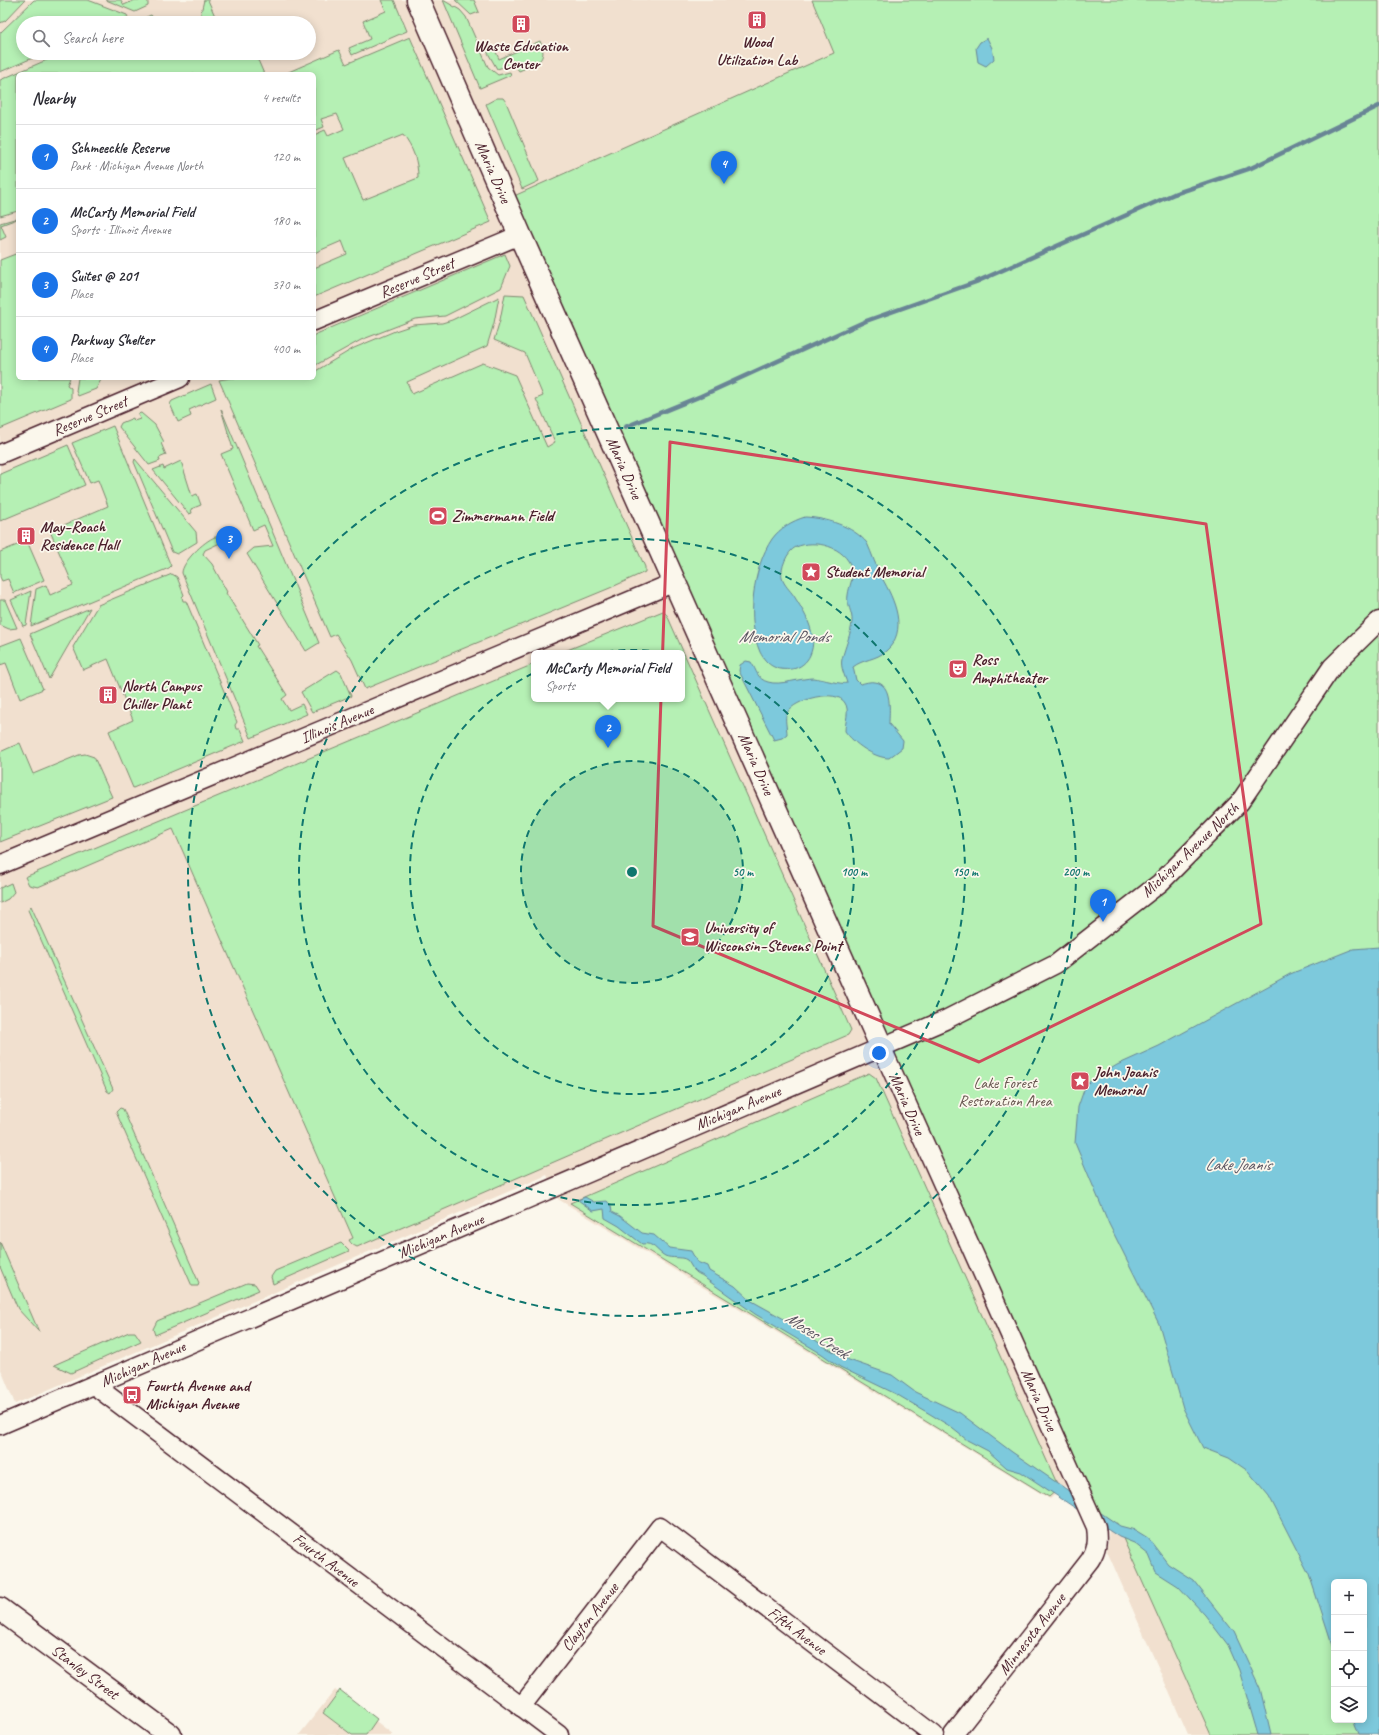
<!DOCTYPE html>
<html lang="en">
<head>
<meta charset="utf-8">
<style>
  :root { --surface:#fff; --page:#f7f7f7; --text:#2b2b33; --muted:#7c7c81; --line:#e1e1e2; --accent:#1a73e8 }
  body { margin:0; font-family:Caveat,sans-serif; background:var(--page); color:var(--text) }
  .controls { position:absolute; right:12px; bottom:12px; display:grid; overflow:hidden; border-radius:6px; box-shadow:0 2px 10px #0003 }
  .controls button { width:36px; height:36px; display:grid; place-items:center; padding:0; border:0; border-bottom:1px solid var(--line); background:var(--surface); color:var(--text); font:20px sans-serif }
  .you { position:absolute; left:879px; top:1053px; width:14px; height:14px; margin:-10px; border:3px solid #fff; border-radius:50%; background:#1a73e8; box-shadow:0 0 0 6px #1a73e833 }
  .badge { display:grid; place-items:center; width:26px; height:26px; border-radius:50%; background:var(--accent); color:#fff; font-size:13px; font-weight:700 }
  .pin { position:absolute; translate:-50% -33px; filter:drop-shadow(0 1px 2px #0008) }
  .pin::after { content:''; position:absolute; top:21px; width:14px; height:12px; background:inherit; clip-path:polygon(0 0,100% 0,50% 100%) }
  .popup { position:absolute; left:531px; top:650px; width:154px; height:52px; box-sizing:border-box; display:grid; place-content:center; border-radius:6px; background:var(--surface); filter:drop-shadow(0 1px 3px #0005); font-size:13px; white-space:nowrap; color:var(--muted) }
  .popup b { font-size:15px; color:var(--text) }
  .popup::after { content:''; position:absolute; left:50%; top:100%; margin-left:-8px; border:8px solid transparent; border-top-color:var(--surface) }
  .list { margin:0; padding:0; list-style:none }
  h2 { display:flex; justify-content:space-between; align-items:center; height:52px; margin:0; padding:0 16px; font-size:17px }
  h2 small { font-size:13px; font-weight:400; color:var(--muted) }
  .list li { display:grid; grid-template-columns:26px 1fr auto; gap:12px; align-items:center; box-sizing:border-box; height:64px; padding:0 16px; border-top:1px solid var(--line) }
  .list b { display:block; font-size:15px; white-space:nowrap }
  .list p { margin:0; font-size:13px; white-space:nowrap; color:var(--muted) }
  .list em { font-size:13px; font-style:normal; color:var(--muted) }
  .icon { flex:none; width:22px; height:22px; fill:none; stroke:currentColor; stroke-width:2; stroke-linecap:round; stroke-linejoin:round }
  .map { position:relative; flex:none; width:1379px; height:1735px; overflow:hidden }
  .search { position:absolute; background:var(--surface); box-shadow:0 2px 10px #0003; left:16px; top:16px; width:300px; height:44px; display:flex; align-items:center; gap:10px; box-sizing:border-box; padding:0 14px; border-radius:22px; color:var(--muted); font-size:15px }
  .panel { position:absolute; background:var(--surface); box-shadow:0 2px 10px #0003; left:16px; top:72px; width:300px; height:308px; border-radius:6px }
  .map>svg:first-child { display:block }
  .built { fill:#f1e0cf; fill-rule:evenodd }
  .green { fill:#b5f0b4; stroke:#808870; fill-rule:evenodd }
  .water { fill:#7dc9dc; stroke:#698595 }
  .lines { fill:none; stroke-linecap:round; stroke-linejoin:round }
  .stream { stroke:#698595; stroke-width:4.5 }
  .minor-casing { stroke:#4a1f2b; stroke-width:21 }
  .tertiary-casing { stroke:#4a1f2b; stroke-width:25 }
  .minor { stroke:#fbf7ec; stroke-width:18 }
  .tertiary { stroke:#fbf7ec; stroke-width:22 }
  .marked { fill:none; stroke:#d1495b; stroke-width:3; stroke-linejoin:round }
  .ring { fill:none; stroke:#0f766e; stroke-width:2; stroke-dasharray:7 5 }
  .labels { text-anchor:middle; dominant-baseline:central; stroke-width:3.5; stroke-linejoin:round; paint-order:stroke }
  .poi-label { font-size:16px; font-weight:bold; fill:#4a1f2b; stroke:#fbf7ec; text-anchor:start }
  .street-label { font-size:16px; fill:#4a1f2b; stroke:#fbf7ec }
  .park-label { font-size:16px; fill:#65534d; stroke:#fbf7ec }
  .water-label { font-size:17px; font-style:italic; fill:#595260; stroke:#fbf7ec }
  .centre { fill:#0f766e; stroke:#fbf7ec; stroke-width:2 }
  .ring-label { font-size:12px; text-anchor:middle; font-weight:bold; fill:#0f766e; stroke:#fbf7ec; stroke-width:3.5; stroke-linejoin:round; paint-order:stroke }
</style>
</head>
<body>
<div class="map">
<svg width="1379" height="1735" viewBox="0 0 1379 1735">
  <rect width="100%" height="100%" fill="#fbf7ec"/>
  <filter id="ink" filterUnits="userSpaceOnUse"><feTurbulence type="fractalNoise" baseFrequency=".025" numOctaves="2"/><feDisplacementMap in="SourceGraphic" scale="8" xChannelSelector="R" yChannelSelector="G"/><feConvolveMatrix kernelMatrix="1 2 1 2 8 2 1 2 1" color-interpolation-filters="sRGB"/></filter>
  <g filter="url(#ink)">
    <!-- built -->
    <g class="built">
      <path d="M 0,0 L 1379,0 L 1379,1735 L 1188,1735 L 1107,1551 L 1109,1530 L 1085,1469 L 1050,1499 L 558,1199 L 547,1175 L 15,1404 L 0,1367 ZM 23,23 L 309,23 L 309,53 L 23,53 ZM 18,74 L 314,74 L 314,378 L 18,378 ZM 534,653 L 682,653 L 682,699 L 534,699 ZM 1334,1582 L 1364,1582 L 1364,1720 L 1334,1720 Z"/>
      <path d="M 335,1690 L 394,1735 L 299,1735 Z"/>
    </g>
    <!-- green -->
    <g class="green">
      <path d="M 0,0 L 25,0 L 5,21 L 0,23 Z"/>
      <path d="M 34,0 L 88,0 L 127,15 L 128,17 L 114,23 L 23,23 L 23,53 L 44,53 L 0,72 L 0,33 Z"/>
      <path d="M 106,0 L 121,0 L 124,5 L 135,0 L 148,0 L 148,6 L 135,12 Z"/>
      <path d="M 204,0 L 208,0 L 218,23 L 193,23 L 200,17 Z"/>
      <path d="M 381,0 L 394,0 L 407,31 L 352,55 L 349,48 L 370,39 L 363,21 L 386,11 Z"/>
      <path d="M 443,0 L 460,10 L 466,17 L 488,67 L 498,75 L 510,72 L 511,75 L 480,88 Z"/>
      <path d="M 455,0 L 474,0 L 479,12 L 471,15 Z"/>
      <path d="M 812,0 L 1379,0 L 1379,1735 L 1211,1735 L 1121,1534 L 1117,1530 L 1117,1523 L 1096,1527 L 505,200 L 834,53 ZM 1334,1582 L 1364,1582 L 1364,1720 L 1334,1720 Z"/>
      <path d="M 151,15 L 157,23 L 133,23 Z"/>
      <path d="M 410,37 L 491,222 L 314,297 L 314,268 L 347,254 L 342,241 L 314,253 L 314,135 L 325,130 L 328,136 L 344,129 L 337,114 L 321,119 L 324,127 L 314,131 L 314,74 L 284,74 L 339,50 L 346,64 ZM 403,135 C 413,148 418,161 418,178 L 363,200 L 345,158 Z"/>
      <path d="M 540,41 C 549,61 536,64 519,71 L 514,64 L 497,69 L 488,53 L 488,50 L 494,47 L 499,59 Z"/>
      <path d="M 63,53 L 255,53 L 264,74 L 18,74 L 18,211 L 0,216 L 0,80 Z"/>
      <path d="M 497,98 L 503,98 L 506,102 L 539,181 L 522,189 L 486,104 Z"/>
      <path d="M 18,218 L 18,220 L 17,219 L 1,225 L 6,237 L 0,240 L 0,223 Z"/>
      <path d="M 18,253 L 18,378 L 70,378 L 67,385 L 71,388 L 71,399 L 0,429 L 0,260 Z"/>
      <path d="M 505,254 L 510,266 L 501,288 L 445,316 L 415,319 L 361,340 L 314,366 L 314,335 Z"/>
      <path d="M 505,294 L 524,295 L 645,567 L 645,572 L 610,588 L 365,689 L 352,660 L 336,634 L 330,637 L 219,380 L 231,378 L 314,378 L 314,372 L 354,348 L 395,331 L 413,325 L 442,323 L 452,320 L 499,297 L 494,323 L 487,346 L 407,382 L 412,394 L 483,363 L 515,375 L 547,447 L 555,442 L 536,399 L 543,396 L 525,353 L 494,340 L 500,320 Z"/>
      <path d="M 78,378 L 102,378 L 96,389 L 78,396 L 76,391 Z"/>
      <path d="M 211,384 L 216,398 L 189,410 L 191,416 L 178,422 L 170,404 L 172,401 Z"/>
      <path d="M 221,409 L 319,643 L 306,651 L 247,554 L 254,548 L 273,546 L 264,525 L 253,530 L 221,454 L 233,449 Z"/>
      <path d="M 141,413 L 155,425 L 164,442 L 161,443 L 166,455 L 159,458 L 160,461 L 149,465 L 119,427 L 121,423 L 133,418 L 134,421 L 140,419 L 138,414 Z"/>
      <path d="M 113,426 L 171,566 L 169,568 L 31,626 L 36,589 L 46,585 L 50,595 L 73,585 L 50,531 L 108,506 L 98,480 L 90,483 L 72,443 Z"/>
      <path d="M 68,445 L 85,485 L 0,521 L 0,474 Z"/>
      <path d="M 135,459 L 196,532 L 197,542 L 177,554 L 172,552 L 134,462 Z"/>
      <path d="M 181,461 L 192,496 L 197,494 L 201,505 L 191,509 L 192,513 L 189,514 L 153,470 L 163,466 L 164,469 Z"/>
      <path d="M 215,537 L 217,537 L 220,543 L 205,550 L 203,554 L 212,564 L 227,592 L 226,593 L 258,645 L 256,646 L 287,695 L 282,699 L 289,710 L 302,704 L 307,714 L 251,738 L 182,573 C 182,562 204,541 215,537 Z"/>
      <path d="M 27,541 L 44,580 L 14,593 L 8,579 L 2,581 L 0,577 L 0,552 Z"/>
      <path d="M 172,574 L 177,577 L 184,595 L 182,597 L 183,601 L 186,601 L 237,722 L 235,725 L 236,729 L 240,729 L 245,741 L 133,788 L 109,731 L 133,720 L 108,659 L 83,670 L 73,647 L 98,605 Z"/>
      <path d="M 31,591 L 26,625 L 23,626 L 11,600 Z"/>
      <path d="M 0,600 L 5,600 L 17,628 L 9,629 L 0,625 Z"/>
      <path d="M 90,608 L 49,679 L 30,634 Z"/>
      <path d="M 663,611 L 667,615 L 851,1030 L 848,1035 L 357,1247 C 353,1245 351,1244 349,1240 L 353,1238 L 173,829 L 38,887 L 29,885 L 25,877 L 534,664 L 534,699 L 682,699 L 682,653 L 560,653 Z"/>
      <path d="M 21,638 L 43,689 L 20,699 L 6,663 L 0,665 L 0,646 Z"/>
      <path d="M 337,670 L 341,673 L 351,696 L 312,712 L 301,692 Z"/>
      <path d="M 20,743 L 33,774 L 79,755 L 85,754 L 94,757 L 112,797 L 0,842 L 0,752 Z"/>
      <path d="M 11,883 L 14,892 L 8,899 L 0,903 L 0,888 Z"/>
      <path d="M 31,906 L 113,1089 L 110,1093 L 107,1091 L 28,910 Z"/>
      <path d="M 869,1073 L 876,1078 L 1059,1488 L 1049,1497 L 570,1203 Z"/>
      <path d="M 120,1108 L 123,1109 L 199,1283 L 198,1286 L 192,1286 L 116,1112 Z"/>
      <path d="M 0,1242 L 39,1332 L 18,1309 L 0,1267 Z"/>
      <path d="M 341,1243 L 349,1251 L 273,1284 L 271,1277 L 275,1271 Z"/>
      <path d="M 247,1283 L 255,1284 L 259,1290 L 155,1335 L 153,1329 L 157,1321 Z"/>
      <path d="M 129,1332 L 135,1332 L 141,1341 L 71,1373 L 54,1365 Z"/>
      <path d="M 340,1690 L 377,1719 L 366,1735 L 352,1735 L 323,1713 Z"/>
    </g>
    <!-- water -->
    <g class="water">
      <path d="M 987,38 L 992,48 L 994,59 L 986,66 L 978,62 L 976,48 L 980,42 Z"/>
      <path d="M 805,517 C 826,518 853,526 867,543 C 872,554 876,567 882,578 C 894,599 909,631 886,651 C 876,660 863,659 853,667 L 856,680 L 860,684 C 865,683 870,681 875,682 C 893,684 889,712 889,724 L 903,741 L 902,748 L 889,758 C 874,758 853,743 845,731 C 845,722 850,710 845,703 C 837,688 794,699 787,713 C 784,718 787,728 787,734 L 782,738 L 774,740 L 739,671 L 740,665 L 746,661 L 751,662 C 757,671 757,679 768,682 C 780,686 800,678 814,678 C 822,679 842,685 847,683 C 845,676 840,667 842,659 C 845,647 851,634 852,622 C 853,612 846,605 848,595 C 849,586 854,578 852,569 C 845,546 815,539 796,547 C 787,551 780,569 782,578 C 784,585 790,590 794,596 C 804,612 819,635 810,655 C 807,662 800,668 792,669 C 777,671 767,666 760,652 C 746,620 753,567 772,539 C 780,528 792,521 805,517 Z"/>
      <path d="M 1379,947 L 1379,1735 L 1359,1735 L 1353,1720 L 1364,1720 L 1364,1582 L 1334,1582 L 1334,1651 L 1309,1574 L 1269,1496 L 1248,1471 L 1229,1458 L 1203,1448 L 1183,1408 L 1159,1324 L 1109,1224 L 1075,1143 L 1078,1107 L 1086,1084 L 1117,1065 L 1159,1046 L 1290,974 L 1353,949 Z"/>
      <path d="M 585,1197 L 594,1202 L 607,1201 L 611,1206 L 612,1212 L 620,1216 L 642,1233 L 654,1235 L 669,1248 L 691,1251 L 697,1262 L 707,1266 L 709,1271 L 735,1286 L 750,1300 L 793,1324 L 825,1347 L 849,1360 L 892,1375 L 915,1392 L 960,1413 L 1012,1452 L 1120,1526 L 1135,1530 L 1148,1538 L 1168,1564 L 1193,1580 L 1234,1632 L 1260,1688 L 1271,1735 L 1258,1735 L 1239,1670 L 1228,1645 L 1205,1615 L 1178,1586 L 1156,1572 L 1149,1555 L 1134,1543 L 1119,1537 L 1021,1472 L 1007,1468 L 988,1451 L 967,1440 L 948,1425 L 930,1414 L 896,1394 L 840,1367 L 822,1354 L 755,1314 L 706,1279 C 702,1274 698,1275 694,1270 C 691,1267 690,1263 687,1260 C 681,1256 672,1259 665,1256 C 656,1251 654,1242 642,1244 L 619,1226 L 605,1218 L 604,1209 L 593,1211 L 578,1200 Z"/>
    </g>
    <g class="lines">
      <!-- stream -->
      <path class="stream" d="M 625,427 L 701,396 L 866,321 L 976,282 L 1174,194 L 1251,168 L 1379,106"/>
      <!-- minor casing -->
      <g class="minor-casing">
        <g id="minor">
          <path d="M 314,321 L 520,235"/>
          <path d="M 0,454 L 180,378"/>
          <path d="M 0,865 L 675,582"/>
          <path d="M 881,1046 L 1096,1527 C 1098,1541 1097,1549 1090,1560 L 953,1735"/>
          <path d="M 94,1385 L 559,1735"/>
          <path d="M 0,1425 L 945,1020 L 1056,964 L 1160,883 L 1240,802 L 1332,667 L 1379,621"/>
          <path d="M 521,1707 L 660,1527 L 934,1735"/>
        </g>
      </g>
      <!-- tertiary casing -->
      <g class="tertiary-casing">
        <g id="tertiary">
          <path d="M 418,0 L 520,235 L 881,1046"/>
          <path d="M 0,1609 L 170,1735"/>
        </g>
      </g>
      <!-- minor -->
      <use href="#minor" class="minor"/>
      <!-- tertiary -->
      <use href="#tertiary" class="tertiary"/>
    </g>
  </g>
  <!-- marked area -->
  <path class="marked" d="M 670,442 L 1206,524 L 1261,924 L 979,1062 L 653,926 Z"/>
  <!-- distance rings -->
  <circle cx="632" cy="872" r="111" fill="#0f766e" fill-opacity=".12"/>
  <g class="ring">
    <circle cx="632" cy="872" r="111"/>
    <circle cx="632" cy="872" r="222"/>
    <circle cx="632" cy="872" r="333"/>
    <circle cx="632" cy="872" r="444"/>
  </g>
  <!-- icons -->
  <defs>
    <g id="building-square" transform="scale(1)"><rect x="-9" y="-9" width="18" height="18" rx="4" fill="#d1495b" stroke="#fbf7ec"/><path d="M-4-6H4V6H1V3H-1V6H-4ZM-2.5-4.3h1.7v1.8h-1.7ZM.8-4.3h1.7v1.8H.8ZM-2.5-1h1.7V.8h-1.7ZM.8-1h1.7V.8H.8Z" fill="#fff"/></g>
    <g id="stadium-square" transform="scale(1)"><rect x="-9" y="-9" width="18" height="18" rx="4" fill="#d1495b" stroke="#fbf7ec"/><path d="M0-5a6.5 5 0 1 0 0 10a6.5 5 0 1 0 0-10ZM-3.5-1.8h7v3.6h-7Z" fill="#fff"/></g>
    <g id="sight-square" transform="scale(1)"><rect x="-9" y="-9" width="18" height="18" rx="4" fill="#d1495b" stroke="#fbf7ec"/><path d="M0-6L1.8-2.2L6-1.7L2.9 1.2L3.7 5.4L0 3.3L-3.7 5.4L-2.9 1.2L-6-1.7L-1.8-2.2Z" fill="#fff"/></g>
    <g id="theatre-square" transform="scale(1)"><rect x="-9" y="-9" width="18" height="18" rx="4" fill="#d1495b" stroke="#fbf7ec"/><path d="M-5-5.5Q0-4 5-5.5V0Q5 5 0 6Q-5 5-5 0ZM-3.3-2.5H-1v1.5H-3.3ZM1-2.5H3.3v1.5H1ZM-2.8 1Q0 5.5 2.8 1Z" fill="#fff"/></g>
    <g id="university-square" transform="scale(1)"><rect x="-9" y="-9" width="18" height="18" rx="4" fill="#d1495b" stroke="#fbf7ec"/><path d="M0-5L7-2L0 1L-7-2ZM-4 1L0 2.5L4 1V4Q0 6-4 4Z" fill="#fff"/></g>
    <g id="bus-square" transform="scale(1)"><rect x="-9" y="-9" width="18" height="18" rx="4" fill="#d1495b" stroke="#fbf7ec"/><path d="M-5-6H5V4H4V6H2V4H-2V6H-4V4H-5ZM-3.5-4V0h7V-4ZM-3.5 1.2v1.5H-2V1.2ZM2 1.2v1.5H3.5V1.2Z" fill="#fff"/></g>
  </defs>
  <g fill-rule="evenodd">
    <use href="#building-square" x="757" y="20"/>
    <use href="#building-square" x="521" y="24"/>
    <use href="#stadium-square" x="438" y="516"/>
    <use href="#building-square" x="26" y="536"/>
    <use href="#sight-square" x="811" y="572"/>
    <use href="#theatre-square" x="958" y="669"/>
    <use href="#building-square" x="108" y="695"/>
    <use href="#university-square" x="690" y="937"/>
    <use href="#sight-square" x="1080" y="1081"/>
    <use href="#bus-square" x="132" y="1395"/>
  </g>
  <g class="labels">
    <!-- poi labels -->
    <g class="poi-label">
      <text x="757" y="42" text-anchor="middle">Wood<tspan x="757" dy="18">Utilization Lab</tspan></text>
      <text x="521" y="46" text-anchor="middle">Waste Education<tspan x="521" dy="18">Center</tspan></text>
      <text x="452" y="516">Zimmermann Field</text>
      <text x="40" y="527">May–Roach<tspan x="40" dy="18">Residence Hall</tspan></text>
      <text x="825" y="572">Student Memorial</text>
      <text x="972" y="660">Ross<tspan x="972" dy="18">Amphitheater</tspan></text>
      <text x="122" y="686">North Campus<tspan x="122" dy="18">Chiller Plant</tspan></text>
      <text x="704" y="928">University of<tspan x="704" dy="18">Wisconsin–Stevens Point</tspan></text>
      <text x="1094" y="1072">John Joanis<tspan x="1094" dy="18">Memorial</tspan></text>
      <text x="146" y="1386">Fourth Avenue and<tspan x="146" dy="18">Michigan Avenue</tspan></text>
    </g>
    <!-- street labels -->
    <g class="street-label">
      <text transform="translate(493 172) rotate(66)">Maria Drive</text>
      <text transform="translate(417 278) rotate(-23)">Reserve Street</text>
      <text transform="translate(90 416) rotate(-23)">Reserve Street</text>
      <text transform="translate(624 468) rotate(66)">Maria Drive</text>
      <text transform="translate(337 724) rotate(-23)">Illinois Avenue</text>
      <text transform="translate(756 764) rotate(66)">Maria Drive</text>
      <text transform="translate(1190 850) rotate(-44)">Michigan Avenue North</text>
      <text transform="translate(907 1104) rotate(66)">Maria Drive</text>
      <text transform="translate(738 1108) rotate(-23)">Michigan Avenue</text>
      <text transform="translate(441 1236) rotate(-23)">Michigan Avenue</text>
      <text transform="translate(143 1364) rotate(-24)">Michigan Avenue</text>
      <text transform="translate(1039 1400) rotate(66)">Maria Drive</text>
      <text transform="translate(326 1560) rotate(37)">Fourth Avenue</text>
      <text transform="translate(590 1617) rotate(-52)">Clayton Avenue</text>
      <text transform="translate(797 1631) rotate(37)">Fifth Avenue</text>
      <text transform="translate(1032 1634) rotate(-52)">Minnesota Avenue</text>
      <text transform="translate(85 1672) rotate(37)">Stanley Street</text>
    </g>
    <!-- park labels -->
    <g class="park-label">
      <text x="1005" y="1083">Lake Forest<tspan x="1005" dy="18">Restoration Area</tspan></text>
    </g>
    <!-- water labels -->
    <g class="water-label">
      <text x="784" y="636">Memorial Ponds</text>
      <text x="1238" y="1164">Lake Joanis</text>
      <text transform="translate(817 1335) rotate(33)">Moses Creek</text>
    </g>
  </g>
  <circle cx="632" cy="872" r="6" class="centre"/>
  <g class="ring-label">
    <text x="743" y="876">50 m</text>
    <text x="854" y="876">100 m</text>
    <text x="965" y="876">150 m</text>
    <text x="1076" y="876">200 m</text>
  </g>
</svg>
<div class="controls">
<button>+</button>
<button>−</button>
<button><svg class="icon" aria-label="locate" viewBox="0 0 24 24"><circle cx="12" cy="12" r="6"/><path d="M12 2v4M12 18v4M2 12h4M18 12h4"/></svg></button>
<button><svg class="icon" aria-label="layers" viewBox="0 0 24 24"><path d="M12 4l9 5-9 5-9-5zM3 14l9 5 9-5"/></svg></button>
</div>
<div class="you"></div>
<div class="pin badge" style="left:1103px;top:922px">1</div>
<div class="pin badge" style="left:608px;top:748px">2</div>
<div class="popup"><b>McCarty Memorial Field</b>Sports</div>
<div class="pin badge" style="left:229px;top:559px">3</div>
<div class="pin badge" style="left:724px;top:184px">4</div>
<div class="search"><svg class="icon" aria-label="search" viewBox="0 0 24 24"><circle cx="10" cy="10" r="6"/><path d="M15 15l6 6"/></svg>Search here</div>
<section class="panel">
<h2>Nearby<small>4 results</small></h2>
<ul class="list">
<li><span class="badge">1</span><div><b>Schmeeckle Reserve</b><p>Park · Michigan Avenue North</p></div><em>120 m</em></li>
<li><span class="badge">2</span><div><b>McCarty Memorial Field</b><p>Sports · Illinois Avenue</p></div><em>180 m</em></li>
<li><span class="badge">3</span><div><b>Suites @ 201</b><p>Place</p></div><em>370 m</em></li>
<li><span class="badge">4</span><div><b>Parkway Shelter</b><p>Place</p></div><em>400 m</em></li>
</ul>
</section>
</div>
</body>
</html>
